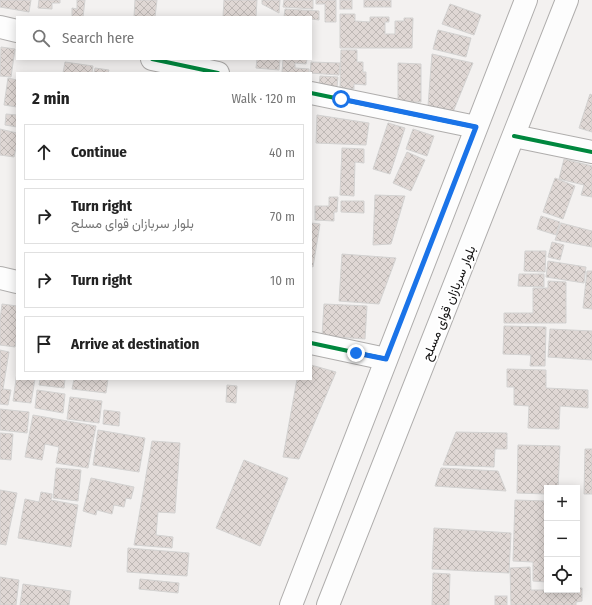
<!DOCTYPE html>
<meta charset="utf-8">
<style>
:root{--surface:#fff;--page:#f2f2f2;--text:#222;--muted:#767676;--line:#e0e0e0}
body{margin:0;font-family:"Fira Sans Condensed",Vazirmatn,sans-serif;background:var(--page);color:var(--text)}
.controls{position:absolute;right:12px;bottom:12px;display:grid;overflow:hidden;border-radius:0px;box-shadow:0 2px 10px #0003}
.controls button{width:36px;height:36px;display:grid;place-items:center;padding:0;border:0;border-bottom:1px solid var(--line);background:var(--surface);color:var(--text);font:20px sans-serif}
.stop{position:absolute;width:12px;height:12px;margin:-9px;border:3px solid #1a73e8;border-radius:50%;background:#fff}
.stop.end{background:#1a73e8;border-color:#fff;box-shadow:0 1px 4px #0008}
.list{margin:0;padding:0;list-style:none}
h2{display:flex;justify-content:space-between;align-items:center;height:52px;margin:0;padding:0 16px;font-size:17px}
h2 small{font-size:13px;font-weight:400;color:var(--muted)}
.list li{display:grid;grid-template-columns:26px 1fr auto;gap:12px;align-items:center;box-sizing:border-box;height:56px;margin:0 8px 8px;padding:0 8px;border:1px solid var(--line);border-radius:0px}
.list b{display:block;font-size:15px;white-space:nowrap}
.list p{margin:0;font-size:13px;white-space:nowrap;color:var(--muted)}
.list em{font-size:13px;font-style:normal;color:var(--muted)}
.icon{flex:none;width:22px;height:22px;fill:none;stroke:currentColor;stroke-width:2;stroke-linecap:round;stroke-linejoin:round}
.map{position:relative;flex:none;width:592px;height:605px;overflow:hidden}
.search{position:absolute;background:var(--surface);box-shadow:0 2px 10px #0003;left:16px;top:16px;width:296px;height:44px;display:flex;align-items:center;gap:10px;box-sizing:border-box;padding:0 14px;border-radius:0px;color:var(--muted);font-size:15px}
.panel{position:absolute;background:var(--surface);box-shadow:0 2px 10px #0003;left:16px;top:72px;width:296px;height:308px;border-radius:0px}
.map>svg:first-child{display:block}
</style>
<div class="map">
<svg width="592" height="605" viewBox="0 0 592 605">
<defs>
<pattern id="building-cross-hatch" width="8" height="8" patternUnits="userSpaceOnUse"><rect width="8" height="8" fill="#dfd7d4"/><path d="M0 0l8 8M0 8l8-8" fill="none" stroke="#beb8b5"/></pattern>
</defs>
<rect width="100%" height="100%" fill="#f3f1f0"/>
<g fill="url(#building-cross-hatch)" stroke="#d3d2d1">
<path d="M0,0H31L29,12L0,7Z"/>
<path d="M39,0H60V3H52V9L38,8Z"/>
<path d="M77,0H85L83,17H72V8L77,9Z"/>
<path d="M135,0H157L155,17H134Z"/>
<path d="M224,0H257L256,17H223Z"/>
<path d="M262,0H280L279,13L262,4Z"/>
<path d="M284,0H313V9L283,7Z"/>
<path d="M316,0H336V22H325V4H316Z"/>
<rect x="340" y="0" width="12" height="9"/>
<rect x="364" y="0" width="27" height="7"/>
<path d="M450,4L481,15L474,35L442,24Z"/>
<path d="M285,9L319,11V20L311,19V17H284Z"/>
<path d="M340,14H355V21L370,22V17H389V22H385V34H395V21H404V18H413L412,48H340Z"/>
<path d="M438,30L471,38L466,57L433,49Z"/>
<path d="M1,47L15,49L11,77L0,76Z"/>
<path d="M341,50H357V62H363V72H366V85L354,84V89L340,88Z"/>
<path d="M432,54L473,63L453,112L428,106Z"/>
<path d="M257,59H280L279,70L256,68Z"/>
<path d="M283,59H307L306,64L295,63V68L309,69V73L282,72Z"/>
<path d="M65,62L93,66L92,73H63Z"/>
<path d="M311,62L340,63L339,75L310,73Z"/>
<path d="M398,63L421,64V102H398Z"/>
<path d="M95,68L109,70L108,73H94Z"/>
<path d="M320,76L338,77L337,87L319,86Z"/>
<path d="M8,78L17,80V107L4,105Z"/>
<path d="M590,94L592,95V132L579,128Z"/>
<path d="M6,114L17,115V127L5,125Z"/>
<path d="M317,115L369,123L366,145L316,143Z"/>
<path d="M388,123L405,128L390,174L373,169Z"/>
<path d="M0,129L17,133V143L14,157L0,155Z"/>
<path d="M413,129L434,136L427,156L406,149Z"/>
<path d="M342,148L364,149V163L355,162L354,196L340,195Z"/>
<path d="M407,152L425,160L411,191L393,183Z"/>
<path d="M564,159L592,166V197L581,195L584,185L559,179Z"/>
<path d="M555,178L575,186L563,219L543,212Z"/>
<path d="M375,195L405,196L391,244L373,245Z"/>
<path d="M329,197H338L337,212H334V221L315,220V206H329Z"/>
<path d="M341,201H364V213L341,212Z"/>
<path d="M541,216L560,222L556,235L537,229Z"/>
<path d="M311,223L320,224L313,267L311,266Z"/>
<path d="M561,223L592,231V247L555,240Z"/>
<path d="M552,242L564,245L560,260L548,257Z"/>
<path d="M525,251H546L545,272L524,271Z"/>
<path d="M342,254L396,258L379,304L339,301Z"/>
<path d="M548,261L586,267L584,283L546,277Z"/>
<path d="M587,271H592V309L583,308Z"/>
<path d="M519,274H544V287L518,286Z"/>
<path d="M548,281L566,282V323H504V313H533V288H548Z"/>
<path d="M2,304L17,306V335L15,347L0,345V320Z"/>
<path d="M324,304L367,306L365,339L322,336Z"/>
<path d="M504,326L546,327L545,366H530L531,355L503,354Z"/>
<path d="M550,329L592,331V360L548,357Z"/>
<path d="M0,350L9,352L3,389L11,390L8,405L0,404Z"/>
<path d="M311,365L336,372L299,459L283,457L297,379H311Z"/>
<path d="M507,369L546,370V388L588,390V408L560,406L559,429L528,428L529,406L514,405V387H507Z"/>
<path d="M17,372V379H35L31,403L13,401Z"/>
<path d="M40,379H65L64,388L39,385Z"/>
<path d="M74,379H108L106,393L72,389Z"/>
<path d="M227,385L237,386L236,403L226,402Z"/>
<path d="M37,390L65,394L63,413L35,408Z"/>
<path d="M70,397L102,401L99,423L67,419Z"/>
<path d="M0,409L29,412L27,433L0,430Z"/>
<path d="M104,410L120,412L119,426L103,424Z"/>
<path d="M33,415L96,426L88,468L56,463L59,447L45,444L42,460L25,457Z"/>
<path d="M98,430L145,438L139,472L93,465Z"/>
<path d="M456,432L507,433V449H495L494,467L443,465Z"/>
<path d="M0,433L13,434L11,460L0,459Z"/>
<path d="M152,441L180,443L175,513L158,512L156,535L173,537L172,548L134,545Z"/>
<path d="M518,445L560,446L558,488H547V494L517,493Z"/>
<path d="M585,449H592V494H584Z"/>
<path d="M244,460L288,478L260,546L216,528Z"/>
<path d="M56,468L81,470L78,501L53,498Z"/>
<path d="M441,468L498,471L506,491L435,486Z"/>
<path d="M91,478L134,487L131,499L126,498L124,507L114,505L112,514L97,510L96,515L83,511Z"/>
<path d="M0,490L17,493L6,545L0,544Z"/>
<path d="M41,492L52,494L51,500L78,505L71,547L18,538L25,499L39,502Z"/>
<path d="M515,500L547,501V582L533,581V562L513,561Z"/>
<path d="M434,528L511,533L509,573L432,569Z"/>
<path d="M128,548L189,553L187,576L127,572Z"/>
<path d="M530,567L531,590H577V588H582V601L576,602V605H511L510,568Z"/>
<path d="M433,573L450,574L449,605H432Z"/>
<path d="M0,577L19,580L16,605H0Z"/>
<path d="M140,579L179,583L178,593L139,589Z"/>
<path d="M23,584L71,591L69,605H20Z"/>
<rect x="495" y="596" width="12" height="9"/>
</g>
<g fill="none" stroke-linecap="round" stroke-linejoin="round">
<g stroke="#afadac" stroke-width="24">
<g id="minor">
<path d="M0,27L17,31"/>
<path d="M152,59L218,73"/>
<path d="M311,93L476,127"/>
<path d="M514,136L592,152"/>
<path d="M0,278L17,282"/>
<path d="M311,343L386,359"/>
</g>
</g>
<g stroke="#afadac" stroke-width="24">
<g id="secondary">
<path d="M291,605L526,0"/>
<path d="M328,605L567,0"/>
</g>
</g>
<use href="#minor" stroke="#fdfdfd" stroke-width="22"/>
<use href="#secondary" stroke="#fdfdfd" stroke-width="22"/>
<g stroke="#fff" stroke-width="6">
<g id="cycleway">
<path d="M152,59L218,73"/>
<path d="M311,93L476,127"/>
<path d="M514,136L592,152"/>
<path d="M311,343L386,359"/>
</g>
</g>
<use href="#cycleway" stroke="#00873e" stroke-width="4"/>
</g>
<g fill="none" stroke-linecap="round" stroke-linejoin="round">
<path stroke="#1a73e8" stroke-width="5" d="M341,99L476,127L386,359L356,353"/>
</g>
<g text-anchor="middle" stroke-width="4" stroke-linejoin="round" paint-order="stroke">
<g font-size="13" fill="#121111" stroke="#fff">
<text transform="translate(448 303) rotate(-68)" y="5">بلوار سربازان قوای مسلح</text>
</g>
</g>
</svg>
<div class="controls">
<button>+</button>
<button>−</button>
<button><svg class="icon" aria-label="locate" viewBox="0 0 24 24"><circle cx="12" cy="12" r="6"/><path d="M12 2v4M12 18v4M2 12h4M18 12h4"/></svg></button>
</div>
<div class="stop" style="left:341px;top:99px"></div>
<div class="stop end" style="left:356px;top:353px"></div>
<div class="search"><svg class="icon" aria-label="search" viewBox="0 0 24 24"><circle cx="10" cy="10" r="6"/><path d="M15 15l6 6"/></svg>Search here</div>
<section class="panel">
<h2>2 min<small>Walk · 120 m</small></h2>
<ul class="list">
<li><svg class="icon" aria-label="ahead" viewBox="0 0 24 24"><path d="M12 20V5M6 11l6-6 6 6"/></svg><div><b>Continue</b></div><em>40 m</em></li>
<li><svg class="icon" aria-label="right" viewBox="0 0 24 24"><path d="M7 20v-9h11M14 6l5 5-5 5"/></svg><div><b>Turn right</b><p>بلوار سربازان قوای مسلح</p></div><em>70 m</em></li>
<li><svg class="icon" aria-label="right" viewBox="0 0 24 24"><path d="M7 20v-9h11M14 6l5 5-5 5"/></svg><div><b>Turn right</b></div><em>10 m</em></li>
<li><svg class="icon" aria-label="arrive" viewBox="0 0 24 24"><path d="M6 21V4h12l-3 4 3 4H6"/></svg><div><b>Arrive at destination</b></div></li>
</ul>
</section>
</div>
